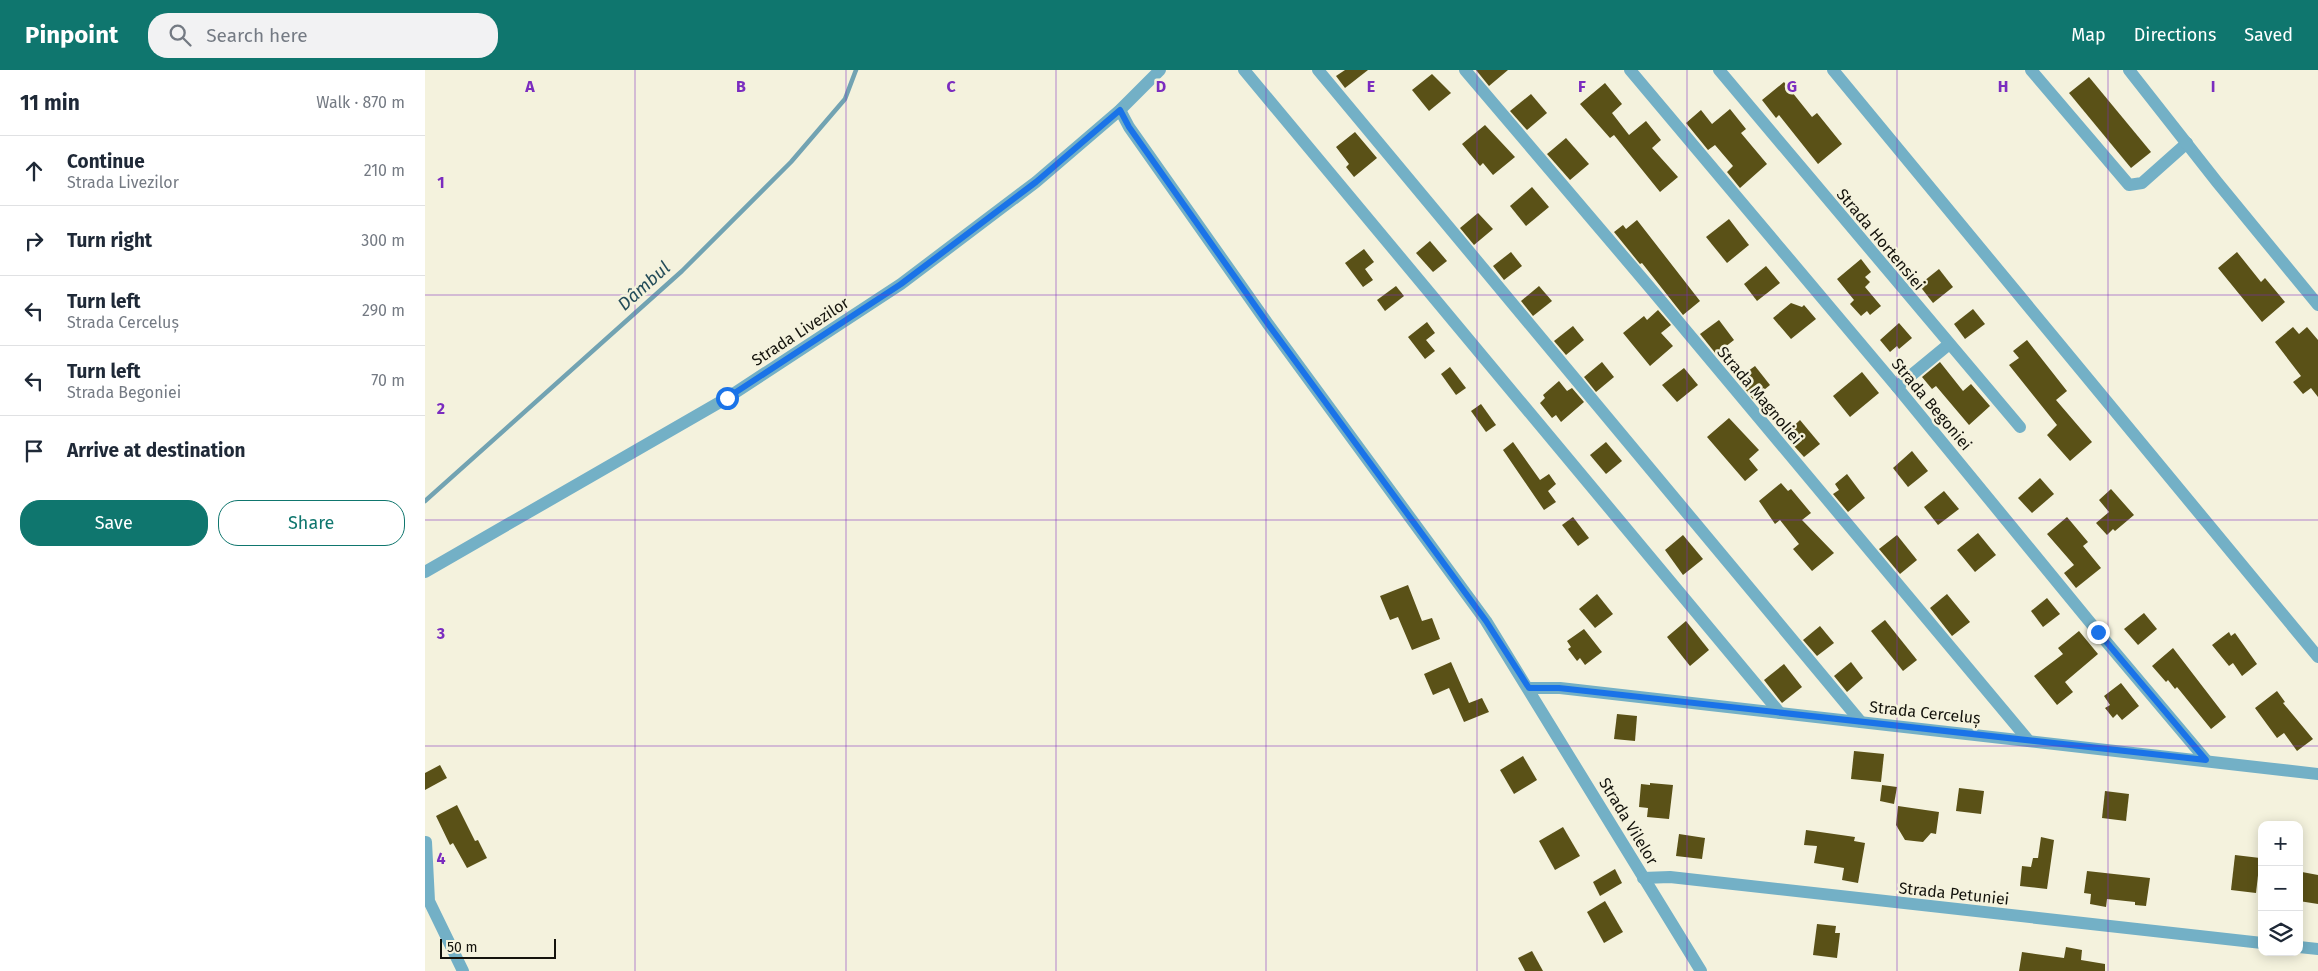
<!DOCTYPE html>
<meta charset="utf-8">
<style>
:root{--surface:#fff;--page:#f2f2f3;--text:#1f2937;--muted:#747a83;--line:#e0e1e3;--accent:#0f766e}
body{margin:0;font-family:"Fira Sans",sans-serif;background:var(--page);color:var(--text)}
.controls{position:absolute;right:15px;bottom:15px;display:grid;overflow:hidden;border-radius:10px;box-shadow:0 2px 12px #0003}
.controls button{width:45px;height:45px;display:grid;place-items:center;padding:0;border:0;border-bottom:1px solid var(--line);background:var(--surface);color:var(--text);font:25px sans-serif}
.scale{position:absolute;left:15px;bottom:12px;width:116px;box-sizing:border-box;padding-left:5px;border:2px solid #14130c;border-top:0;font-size:14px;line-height:18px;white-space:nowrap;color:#14130c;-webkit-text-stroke:4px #f4f2dd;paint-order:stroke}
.stop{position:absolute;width:15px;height:15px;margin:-11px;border:4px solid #1a73e8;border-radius:50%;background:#fff}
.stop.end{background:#1a73e8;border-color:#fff;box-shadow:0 1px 5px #0008}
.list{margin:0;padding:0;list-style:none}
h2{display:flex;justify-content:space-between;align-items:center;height:65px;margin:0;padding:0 20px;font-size:21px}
h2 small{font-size:16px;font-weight:400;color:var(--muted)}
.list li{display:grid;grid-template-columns:32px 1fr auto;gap:15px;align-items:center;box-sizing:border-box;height:70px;padding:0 20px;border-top:1px solid var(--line)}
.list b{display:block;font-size:19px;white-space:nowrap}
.list p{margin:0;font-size:16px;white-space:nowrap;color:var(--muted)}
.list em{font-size:16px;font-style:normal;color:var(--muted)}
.actions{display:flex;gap:10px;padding:15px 20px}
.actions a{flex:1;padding:11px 0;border:1px solid var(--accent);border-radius:20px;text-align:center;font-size:18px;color:var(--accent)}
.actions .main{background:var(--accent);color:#fff}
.icon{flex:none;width:28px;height:28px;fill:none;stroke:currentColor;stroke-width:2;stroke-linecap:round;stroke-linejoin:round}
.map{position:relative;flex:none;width:1893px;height:901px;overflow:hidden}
header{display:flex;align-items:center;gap:30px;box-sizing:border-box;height:70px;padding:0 25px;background:var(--accent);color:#fff}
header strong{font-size:24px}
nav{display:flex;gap:28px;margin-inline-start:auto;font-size:18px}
.search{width:350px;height:45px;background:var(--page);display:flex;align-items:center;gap:12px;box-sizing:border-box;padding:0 18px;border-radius:20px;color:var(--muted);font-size:19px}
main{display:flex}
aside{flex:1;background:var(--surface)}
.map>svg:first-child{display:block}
</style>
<header>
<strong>Pinpoint</strong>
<div class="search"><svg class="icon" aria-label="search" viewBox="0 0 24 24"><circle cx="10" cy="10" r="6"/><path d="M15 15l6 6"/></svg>Search here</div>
<nav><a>Map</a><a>Directions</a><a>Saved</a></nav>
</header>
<main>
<aside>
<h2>11 min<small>Walk · 870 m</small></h2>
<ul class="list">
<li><svg class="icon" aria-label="ahead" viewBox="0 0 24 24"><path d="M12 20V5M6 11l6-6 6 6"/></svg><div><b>Continue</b><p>Strada Livezilor</p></div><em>210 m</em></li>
<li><svg class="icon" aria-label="right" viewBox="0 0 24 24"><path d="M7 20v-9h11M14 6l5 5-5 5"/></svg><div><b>Turn right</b></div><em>300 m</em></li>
<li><svg class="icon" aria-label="left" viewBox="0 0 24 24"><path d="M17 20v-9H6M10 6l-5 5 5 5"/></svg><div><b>Turn left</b><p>Strada Cerceluș</p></div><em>290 m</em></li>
<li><svg class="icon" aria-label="left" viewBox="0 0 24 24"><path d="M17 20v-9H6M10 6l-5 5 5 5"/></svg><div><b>Turn left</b><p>Strada Begoniei</p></div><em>70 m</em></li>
<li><svg class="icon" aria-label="arrive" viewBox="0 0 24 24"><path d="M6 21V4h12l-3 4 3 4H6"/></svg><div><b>Arrive at destination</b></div></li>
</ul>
<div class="actions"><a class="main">Save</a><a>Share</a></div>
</aside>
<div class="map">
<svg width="1893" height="901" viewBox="0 0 1893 901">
<rect width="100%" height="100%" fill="#f4f2dd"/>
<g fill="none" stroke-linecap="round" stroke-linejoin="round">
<path stroke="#72a3b2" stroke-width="4.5" d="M0,431L257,201L366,92L420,29L431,0"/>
</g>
<g fill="#5a5117">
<path d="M920,0H943L920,18L911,6Z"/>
<path d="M1051,0H1083L1064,16Z"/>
<path d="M1007,4L1026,23L1004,41L987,20Z"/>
<path d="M1664,7L1726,82L1706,98L1644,23Z"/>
<path d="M1359,12L1387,47L1392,43L1417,74L1393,94L1354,45L1351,48L1337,30Z"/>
<path d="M1180,13L1197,34L1187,43L1204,65L1221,51L1236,70L1227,78L1253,107L1235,122L1189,65L1185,68L1155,34Z"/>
<path d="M1106,24L1122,43L1102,60L1085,41Z"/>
<path d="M1305,39L1321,59L1316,63L1342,94L1315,118L1302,102L1308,96L1290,75L1283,80L1261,53L1276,40L1287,54Z"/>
<path d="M1060,55L1090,87L1068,105L1058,93L1055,96L1037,74Z"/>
<path d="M930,62L952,88L929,107L921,97L924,94L911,77Z"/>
<path d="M1141,68L1164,94L1145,110L1122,84Z"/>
<path d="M1107,117L1124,137L1101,156L1085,136Z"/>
<path d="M1053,143L1068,159L1049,175L1035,158Z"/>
<path d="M1304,149L1324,175L1302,193L1281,167Z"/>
<path d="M1212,150L1275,231L1258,245L1217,193L1215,194L1189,162L1198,155L1201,159Z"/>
<path d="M1005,171L1022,191L1008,202L991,183Z"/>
<path d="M939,179L949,192L940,199L948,210L938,217L920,193Z"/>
<path d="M1086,182L1097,196L1079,210L1068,196Z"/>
<path d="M1812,182L1836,212L1840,208L1860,232L1837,252L1793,198Z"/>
<path d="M1436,189L1446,202L1440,207L1445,212L1440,217L1456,236L1445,245L1442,241L1436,246L1425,234L1429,230L1412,209Z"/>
<path d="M1341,196L1355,213L1332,231L1319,214Z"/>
<path d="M1514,199L1528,217L1508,233L1494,215Z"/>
<path d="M971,216L979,226L960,241L952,230Z"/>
<path d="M1114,216L1127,231L1108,246L1096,231Z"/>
<path d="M1366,233L1377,237L1379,235L1391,249L1366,269L1348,248Z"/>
<path d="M1548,239L1560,254L1540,269L1529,254Z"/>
<path d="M1233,240L1246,255L1236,263L1248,276L1225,296L1198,263L1219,246L1222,250Z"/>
<path d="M1294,250L1309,270L1291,284L1275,264Z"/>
<path d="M1002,252L1010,263L1001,270L1010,281L1000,289L983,267Z"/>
<path d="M1474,253L1487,268L1474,279L1472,276L1465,282L1455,270Z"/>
<path d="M1148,256L1159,270L1141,285L1129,271Z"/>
<path d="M1868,257L1874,264L1882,257L1893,270V327L1886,318L1878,324L1868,312L1876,306L1850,272Z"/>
<path d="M1602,270L1642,321L1631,330L1667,372L1645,391L1622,365L1632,355L1584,295L1594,288L1588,281Z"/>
<path d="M1177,292L1189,307L1171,322L1159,307Z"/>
<path d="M1515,292L1538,321L1546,314L1565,336L1544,355L1511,316L1507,319L1497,307Z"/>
<path d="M1330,296L1345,315L1328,329L1312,309Z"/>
<path d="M1025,297L1041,318L1031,325L1016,304Z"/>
<path d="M1259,298L1273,315L1252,332L1237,315Z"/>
<path d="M1437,302L1454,323L1425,347L1408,326Z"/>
<path d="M1134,311L1142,321L1147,318L1159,332L1136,352L1131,345L1127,348L1115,333L1120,328L1118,325Z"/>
<path d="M1056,334L1071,355L1061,362L1046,341Z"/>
<path d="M1304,348L1334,380L1324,389L1333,400L1320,411L1282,367Z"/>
<path d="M1375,350L1395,374L1379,387L1359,365Z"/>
<path d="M1088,372L1115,410L1124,404L1131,414L1123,421L1131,432L1119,440L1078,380Z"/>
<path d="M1181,372L1197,391L1181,404L1165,385Z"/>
<path d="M1487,381L1503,401L1483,417L1468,398Z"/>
<path d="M1422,404L1440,428L1423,442L1408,424L1414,420L1410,414Z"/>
<path d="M1615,408L1629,424L1607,443L1593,428Z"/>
<path d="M1356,413L1363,421L1366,419L1386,443L1377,450L1409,483L1387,501L1368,479L1374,474L1355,450L1350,454L1334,431Z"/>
<path d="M1686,419L1709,445L1690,461L1688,459L1682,465L1671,453L1684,442L1674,430Z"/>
<path d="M1519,421L1534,439L1513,455L1499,437Z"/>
<path d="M1148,447L1164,468L1153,476L1137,455Z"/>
<path d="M1642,447L1663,472L1658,476L1676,498L1651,518L1639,503L1649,495L1622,464Z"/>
<path d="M1553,463L1571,485L1550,502L1532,480Z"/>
<path d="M1258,465L1278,489L1258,505L1240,480Z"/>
<path d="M1472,465L1492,490L1475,504L1454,479Z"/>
<path d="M983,515L997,551L1007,548L1015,569L987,580L973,547L965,550L955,526Z"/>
<path d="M1172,524L1188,544L1170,558L1154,539Z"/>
<path d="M1522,524L1545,552L1527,566L1505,538Z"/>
<path d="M1622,528L1635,544L1618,557L1606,541Z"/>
<path d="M1719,543L1732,559L1713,575L1699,559Z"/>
<path d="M1460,550L1492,590L1478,601L1446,561Z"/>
<path d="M1261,551L1284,580L1265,596L1242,567Z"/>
<path d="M1395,556L1409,573L1392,586L1378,570Z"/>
<path d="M1159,559L1177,582L1160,595L1155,588L1152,591L1143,579L1146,577L1142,571Z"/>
<path d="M1654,561L1673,584L1640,612L1648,622L1632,635L1609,606L1638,584L1633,578Z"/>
<path d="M1804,562L1806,566L1810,563L1832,594L1817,606L1808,593L1804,596L1787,575Z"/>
<path d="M1748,578L1801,647L1786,659L1752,617L1750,619L1743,610L1741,612L1727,596Z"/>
<path d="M1026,592L1044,633L1057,628L1064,642L1039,652L1024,618L1008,625L999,604Z"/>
<path d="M1426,592L1438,608L1422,622L1409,606Z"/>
<path d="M1359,594L1377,617L1357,633L1339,610Z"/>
<path d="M1696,613L1714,636L1697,650L1692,644L1688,648L1680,638L1685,635L1679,626Z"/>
<path d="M1852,621L1860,632L1858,633L1888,669L1872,681L1859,663L1852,668L1830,638Z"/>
<path d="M1192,644L1212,646L1210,671L1189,669Z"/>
<path d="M1429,681L1459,684L1456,712L1426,709Z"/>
<path d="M1098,686L1112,710L1089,724L1075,700Z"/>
<path d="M15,695L22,708L0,720V703Z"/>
<path d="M1225,713L1248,715L1244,749L1222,747L1223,738L1214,737L1216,714L1225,715Z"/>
<path d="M1457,715L1472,717L1469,734L1455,731Z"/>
<path d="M1534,718L1559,721L1556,744L1531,741Z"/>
<path d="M1680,721L1704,724L1701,751L1677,748Z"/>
<path d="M32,735L50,771L53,770L62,788L42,798L28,773L25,775L11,746Z"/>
<path d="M1473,736L1514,742L1511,764L1506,763L1498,772L1480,770L1471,755Z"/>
<path d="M1138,757L1155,786L1130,800L1114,771Z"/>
<path d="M1381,760L1430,767L1429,771L1440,773L1433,813L1417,810L1419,798L1389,793L1392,776L1379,775Z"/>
<path d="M1254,764L1280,768L1277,789L1251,786Z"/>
<path d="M1616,767L1629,770L1622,819L1595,816L1597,796L1606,797L1608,788H1613Z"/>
<path d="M1810,785L1835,788L1831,823L1806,820Z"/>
<path d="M1190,799L1197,813L1175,826L1168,812Z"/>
<path d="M1662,801L1725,808L1721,836L1710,835V832L1682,829L1681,837L1665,834L1666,824L1659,823Z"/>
<path d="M1877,802L1893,805V834L1874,831Z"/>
<path d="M1180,831L1198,862L1179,873L1162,842Z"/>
<path d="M1392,854L1411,856L1410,863H1415L1412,888L1388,885Z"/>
<path d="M1641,877L1657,880L1656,890L1680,894V901H1594L1597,882L1639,888Z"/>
<path d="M1107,881L1118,901H1100L1093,888Z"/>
</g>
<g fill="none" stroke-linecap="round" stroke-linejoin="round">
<g stroke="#73b0c6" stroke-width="12">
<path d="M819,0L1355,643"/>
<path d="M893,0L1436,652"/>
<path d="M1040,0L1227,220L1604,671"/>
<path d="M1205,0L1472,317L1673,562L1781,690"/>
<path d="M1294,0L1595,357"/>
<path d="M1408,0L1893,587"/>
<path d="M1606,0L1704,115L1717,113L1762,73"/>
<path d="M1704,0L1792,112L1893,235"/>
<path d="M695,40L704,57L843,254L1061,551L1276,901"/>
<path d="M1472,317L1523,275"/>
<path d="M0,502L302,328L476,214L611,112L695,40L735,0"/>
<path d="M1104,618H1135L1893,704"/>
<path d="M1,772L4,831L38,901"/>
<path d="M1218,808L1245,807L1837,873"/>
<path d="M1874,877L1893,879"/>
</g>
</g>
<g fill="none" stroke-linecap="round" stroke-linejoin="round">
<path stroke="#1a73e8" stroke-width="6" d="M302,328L476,214L611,112L695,40L704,57L843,254L1061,551L1104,618H1134L1781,690L1673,562"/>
</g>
<path fill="none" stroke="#7b2cbf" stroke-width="1" stroke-opacity="0.55" d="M210,0V901M421,0V901M631,0V901M841,0V901M1052,0V901M1262,0V901M1472,0V901M1683,0V901M0,225H1893M0,450H1893M0,676H1893"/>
<g text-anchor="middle" stroke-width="5" stroke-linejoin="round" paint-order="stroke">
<g font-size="16" fill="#14130c" stroke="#f4f2dd">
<text transform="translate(1456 169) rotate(50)" y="6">Strada Hortensiei</text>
<text transform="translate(375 261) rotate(-33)" y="6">Strada Livezilor</text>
<text transform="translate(1335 325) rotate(50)" y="6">Strada Magnoliei</text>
<text transform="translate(1507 334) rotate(50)" y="6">Strada Begoniei</text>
<text transform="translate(1500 642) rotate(6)" y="6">Strada Cerceluș</text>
<text transform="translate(1204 751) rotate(59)" y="6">Strada Vilelor</text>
<text transform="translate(1529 823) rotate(6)" y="6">Strada Petuniei</text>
</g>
<g font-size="18" font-style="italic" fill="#234c59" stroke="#f4f2dd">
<text transform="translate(219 216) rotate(-42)" y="6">Dâmbul</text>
</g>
</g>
<g font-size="16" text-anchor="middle" font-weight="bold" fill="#7b2cbf" stroke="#f4f2dd" stroke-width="5" stroke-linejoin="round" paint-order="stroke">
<text x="105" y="22">A</text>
<text x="316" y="22">B</text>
<text x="526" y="22">C</text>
<text x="736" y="22">D</text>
<text x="946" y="22">E</text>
<text x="1157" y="22">F</text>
<text x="1367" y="22">G</text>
<text x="1578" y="22">H</text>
<text x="1788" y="22">I</text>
<text x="16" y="118">1</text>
<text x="16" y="344">2</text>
<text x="16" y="569">3</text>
<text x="16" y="794">4</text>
</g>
</svg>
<div class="controls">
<button>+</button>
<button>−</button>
<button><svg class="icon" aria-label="layers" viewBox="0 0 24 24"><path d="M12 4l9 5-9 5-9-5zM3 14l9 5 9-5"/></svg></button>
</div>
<div class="scale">50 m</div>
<div class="stop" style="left:302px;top:328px"></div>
<div class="stop end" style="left:1673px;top:562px"></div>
</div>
</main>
